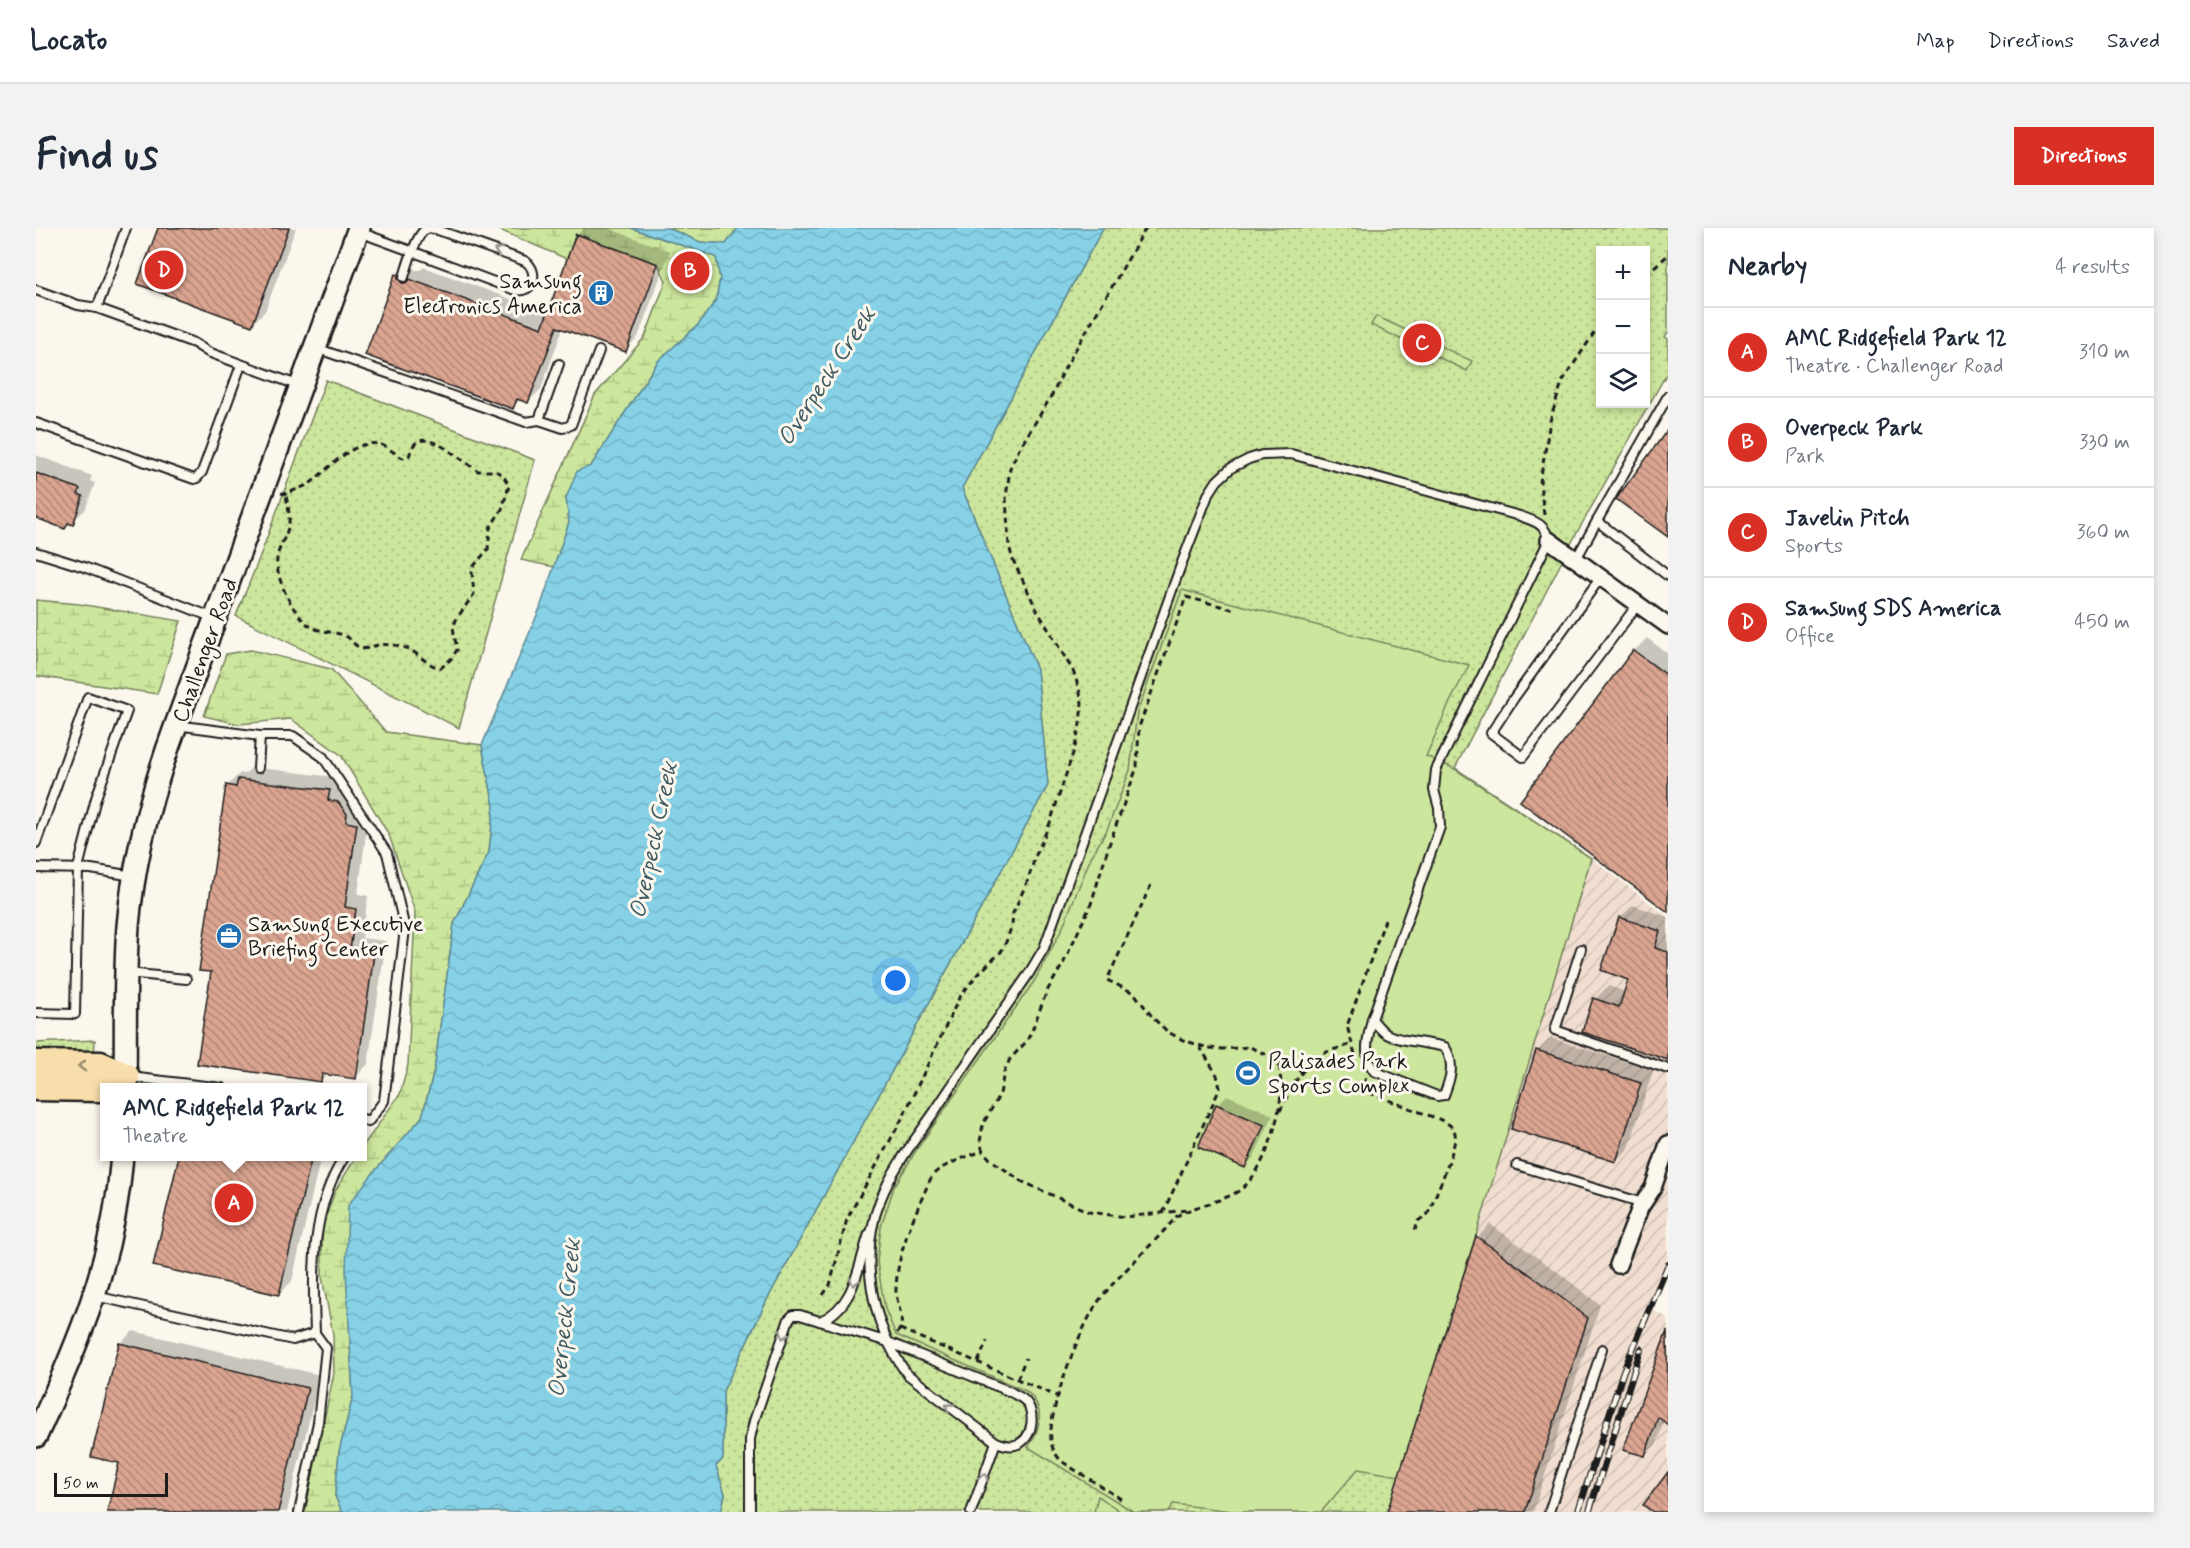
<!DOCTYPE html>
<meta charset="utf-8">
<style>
:root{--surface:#fff;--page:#f2f2f3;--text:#1f2937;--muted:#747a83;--line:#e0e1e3;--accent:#d93025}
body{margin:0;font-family:Mynerve,sans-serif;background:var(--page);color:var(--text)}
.controls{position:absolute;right:18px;top:18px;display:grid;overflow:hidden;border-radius:0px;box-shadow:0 3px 9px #0003}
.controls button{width:54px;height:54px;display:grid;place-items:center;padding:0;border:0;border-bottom:2px solid var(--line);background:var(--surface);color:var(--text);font:30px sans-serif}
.scale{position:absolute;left:18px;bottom:15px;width:114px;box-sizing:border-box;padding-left:6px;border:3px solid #1c1c1c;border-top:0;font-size:16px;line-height:21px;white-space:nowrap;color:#1c1c1c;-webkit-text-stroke:4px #fbf7ec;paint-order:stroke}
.you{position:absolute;left:860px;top:753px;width:21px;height:21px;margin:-15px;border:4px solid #fff;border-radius:50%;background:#1a73e8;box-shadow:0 0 0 9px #1a73e833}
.badge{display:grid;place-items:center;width:39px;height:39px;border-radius:50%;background:var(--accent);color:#fff;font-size:20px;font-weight:700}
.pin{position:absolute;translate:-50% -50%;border:3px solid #fff;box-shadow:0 2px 6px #0006}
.popup{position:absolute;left:64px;top:855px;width:267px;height:78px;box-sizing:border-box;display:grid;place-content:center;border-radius:0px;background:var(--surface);filter:drop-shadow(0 2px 4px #0005);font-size:20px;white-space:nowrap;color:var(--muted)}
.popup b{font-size:22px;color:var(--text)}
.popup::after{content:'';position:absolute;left:50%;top:100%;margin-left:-12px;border:12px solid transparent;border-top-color:var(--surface)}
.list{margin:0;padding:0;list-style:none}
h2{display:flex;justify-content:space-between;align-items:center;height:78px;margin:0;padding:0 24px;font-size:26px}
h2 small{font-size:20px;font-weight:400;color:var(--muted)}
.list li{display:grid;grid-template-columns:39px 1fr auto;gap:18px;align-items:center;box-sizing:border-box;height:90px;padding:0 24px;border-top:2px solid var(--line)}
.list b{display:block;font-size:22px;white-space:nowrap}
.list p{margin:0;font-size:20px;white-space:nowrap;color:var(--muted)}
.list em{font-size:20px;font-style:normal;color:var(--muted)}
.icon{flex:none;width:33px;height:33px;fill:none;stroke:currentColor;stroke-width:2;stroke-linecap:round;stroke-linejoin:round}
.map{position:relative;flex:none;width:1632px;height:1284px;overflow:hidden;border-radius:0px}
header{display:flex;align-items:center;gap:36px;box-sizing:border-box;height:84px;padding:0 30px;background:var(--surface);border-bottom:2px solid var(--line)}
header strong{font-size:28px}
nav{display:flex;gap:33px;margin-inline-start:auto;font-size:21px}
.intro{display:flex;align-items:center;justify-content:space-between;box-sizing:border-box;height:144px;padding:0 36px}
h1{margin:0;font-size:42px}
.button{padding:15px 27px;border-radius:0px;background:var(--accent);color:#fff;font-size:21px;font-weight:700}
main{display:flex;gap:36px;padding:0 36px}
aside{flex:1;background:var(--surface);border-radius:0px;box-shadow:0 3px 9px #0003}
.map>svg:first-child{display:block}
</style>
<header>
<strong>Locato</strong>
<nav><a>Map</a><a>Directions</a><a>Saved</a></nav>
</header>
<div class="intro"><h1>Find us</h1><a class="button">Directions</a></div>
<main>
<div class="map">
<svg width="1632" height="1284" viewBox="0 0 1632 1284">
<defs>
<pattern id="industrial-furrows" width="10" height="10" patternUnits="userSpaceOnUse" patternTransform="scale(1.5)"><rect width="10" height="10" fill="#f1ded0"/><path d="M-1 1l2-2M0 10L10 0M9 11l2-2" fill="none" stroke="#cebeb2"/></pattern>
<pattern id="green-dots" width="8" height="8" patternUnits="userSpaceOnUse" patternTransform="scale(1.5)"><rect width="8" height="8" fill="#cde69d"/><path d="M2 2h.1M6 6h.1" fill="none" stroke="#afc587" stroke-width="1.8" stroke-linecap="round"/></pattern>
<pattern id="wetland-marsh" width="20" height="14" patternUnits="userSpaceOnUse" patternTransform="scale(1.5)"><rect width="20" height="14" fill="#cde69d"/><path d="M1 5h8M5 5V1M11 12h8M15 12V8" fill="none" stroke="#afc587"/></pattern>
<pattern id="water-waves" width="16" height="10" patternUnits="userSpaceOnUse" patternTransform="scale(1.5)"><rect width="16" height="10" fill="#86d1e6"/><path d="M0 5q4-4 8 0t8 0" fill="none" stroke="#73b3c5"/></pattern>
<pattern id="building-back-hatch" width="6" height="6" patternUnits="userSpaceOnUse" patternTransform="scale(1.5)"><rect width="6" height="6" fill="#daa490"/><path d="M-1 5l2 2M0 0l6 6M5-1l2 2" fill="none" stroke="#b08575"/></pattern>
</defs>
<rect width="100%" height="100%" fill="#fbf7ec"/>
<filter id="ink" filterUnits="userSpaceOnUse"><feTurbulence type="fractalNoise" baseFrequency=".0167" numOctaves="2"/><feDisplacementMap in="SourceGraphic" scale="12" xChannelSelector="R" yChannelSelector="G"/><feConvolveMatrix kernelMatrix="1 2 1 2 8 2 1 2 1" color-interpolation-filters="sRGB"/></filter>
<g filter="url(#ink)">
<path fill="url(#industrial-furrows)" d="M1555,630L1632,689V1038L1617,1082L1632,1090V1284H1354Z"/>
<g fill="url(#green-dots)" stroke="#74815c" stroke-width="1.5" fill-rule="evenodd">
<path d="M1067,0H1632V104L1629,109L1632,111V143L1538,310L1419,540L1555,630L1354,1284H685L689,1266L680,1238L687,1231V1163L731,1072L1012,557L1001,442L926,260ZM1564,22H1610V176H1564Z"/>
<path d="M290,152L499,232L423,500L200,388L221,336Z"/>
<path d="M59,812L58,829L0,830V815Z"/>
</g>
<g fill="url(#wetland-marsh)" stroke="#74815c" stroke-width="1.5">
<path d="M459,0H595L680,29L684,51L680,72L663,96L622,133L555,238L530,270L533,294L518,339L485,332L559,167L609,109L630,53L622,36L540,6L531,31Z"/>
<path d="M632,0H702L690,16L664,14Z"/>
<path d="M0,372L43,376L145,393L121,466L0,448Z"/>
<path d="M215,422L295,441L350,504L446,517L458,578L453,624L418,696L398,843L386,889L338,944L314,1115L317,1168L303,1224L299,1268L306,1284H269L298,1145L297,1106L286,1049V1000L299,963L320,929L327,928V918L364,866L372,837L379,684L353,607L305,527L255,491L203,496L168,488L190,426Z"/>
</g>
<g fill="#cde69d" stroke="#74815c" stroke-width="1.5">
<path d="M1340,88L1436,133L1431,143L1335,97Z"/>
<path d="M1146,362L1433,437L1413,476L1390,528L1419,541L1555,630L1440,1008L1363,1248L1322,1241L1285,1284H1205L1137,1276L1133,1284H1098L992,1219C1005,1201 1010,1179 990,1163L860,1107L849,1081L841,1034L845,999L858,959L881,921L999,752L1026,701L1055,629L1071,602L1094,542L1101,485Z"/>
<path d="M1062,1268L1085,1284H1058Z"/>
</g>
<path fill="url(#water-waves)" stroke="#5c8995" stroke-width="1.5" d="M595,0H632L664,14L690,16L702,0H1067L926,260L1001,442L1012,557L731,1072L687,1163V1231L680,1238L689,1266L685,1284H306L299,1268L303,1224L317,1168L310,1043L312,977L338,944L386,889L398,843L418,696L453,624L458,578L446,517L504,380L533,294L530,270L541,243L555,238L622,133L663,96L680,72L684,51L680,29Z"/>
<g fill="#0003">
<path d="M124,0H260L229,83L216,96Z"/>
<path d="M548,0H571L634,23L602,109L589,122L527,100L505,161L492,174L485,171L476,180L331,126L360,46L373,34L379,42H384L388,39L513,85L541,7Z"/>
<path d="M0,227L56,248L54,253L59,255L49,282L29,299L0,288Z"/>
<path d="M1611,410L1632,426V682L1598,423Z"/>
<path d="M216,539L306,550L305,560L315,561L323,572L322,582L333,584L322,666L332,668L326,710L350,713L332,836L320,849L292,846L285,853L176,743L191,558L204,545L209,546Z"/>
<path d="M1597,677L1632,689V828L1559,771L1572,758L1590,764L1594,751L1584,690Z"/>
<path d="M1515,810L1617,842L1593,920L1580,933L1502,823Z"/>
<path d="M1191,867L1237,887L1218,929L1209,938L1182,877Z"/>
<path d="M144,928H285L256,1053L243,1066Z"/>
<path d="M1454,996L1523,1045L1564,1077L1497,1284H1353L1442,1009Z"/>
<path d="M97,1103L284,1147L251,1284H73L85,1234L84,1116Z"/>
<path d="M1632,1115V1195L1628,1192L1621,1215L1609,1227L1626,1121Z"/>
</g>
<g fill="url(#building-back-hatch)" stroke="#1c1c1c" stroke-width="1.5">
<path d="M122,0H253L216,98L101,56Z"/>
<path d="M540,6L622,36L590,124L521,99L492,175L481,171L477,181L329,127L359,46L362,47V51L366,55H370L373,51L506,100Z"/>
<path d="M1632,201V309L1580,271Z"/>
<path d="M0,245L44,261L42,266L47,268L37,297L32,295L29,301L0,290Z"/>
<path d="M1597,422L1632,448V684L1484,573Z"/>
<path d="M202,551L294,562L292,572L302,574L311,586L310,594L321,596L309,679L320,681L314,722L338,726L320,851L286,846L285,854L161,836L175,744L163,743L190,557L200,559Z"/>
<path d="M1583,689L1624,703L1619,720L1632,724V832L1546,804L1557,770L1583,779L1592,752L1565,742Z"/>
<path d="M1500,822L1605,855L1580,934L1475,901Z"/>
<path d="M1180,876L1228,897L1209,940L1162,919Z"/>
<path d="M143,928H276L243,1067L117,1038Z"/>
<path d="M1440,1008L1510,1058L1552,1090L1489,1284H1351Z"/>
<path d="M1631,1103L1632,1197L1622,1189L1609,1228L1587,1222Z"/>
<path d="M83,1115L272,1160L242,1284H71L83,1235L55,1229Z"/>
<path d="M1632,1244V1284H1617L1607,1277Z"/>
</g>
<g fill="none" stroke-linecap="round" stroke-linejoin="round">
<g stroke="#1c1c1c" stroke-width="12">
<g id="lane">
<path d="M323,4C375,23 427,42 479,62C499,66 503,42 489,33L399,1C395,1 391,0 389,2C380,7 371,39 368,49"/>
<path d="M0,62L42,77L61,80L158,115L172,124L264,158"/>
<path d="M61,80L90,0"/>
<path d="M280,120L490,194L503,192L523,136"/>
<path d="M1632,168L1561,293L1632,348"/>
<path d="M503,192L527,200L535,197L563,123"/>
<path d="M0,195L158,251L161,250L166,244L205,137"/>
<path d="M0,324L48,339L178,390"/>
<path d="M1540,331L1561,293"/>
<path d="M1565,349L1478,470L1455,505L1487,529L1602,376"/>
<path d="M140,497L224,508H257L287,529L351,625L369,701L348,873L332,894L327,891"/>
<path d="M222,540L224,508"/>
<path d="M0,615L52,469L91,483L60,570L42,640L39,786L0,785"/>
<path d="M0,640L55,641L97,648"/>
<path d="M1545,721L1519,802L1632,841"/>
<path d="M92,745L150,751"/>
<path d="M1336,791C1340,796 1344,801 1349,805C1363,814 1392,814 1409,819C1419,836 1415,849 1408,867L1401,868L1338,843C1326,827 1332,810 1336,791Z"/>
<path d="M94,849L186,860"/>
<path d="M1481,937L1607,975"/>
<path d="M59,1068L257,1112L279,1105C277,1044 274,981 309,928"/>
<path d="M784,1093C819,1079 822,1038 833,1006"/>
<path d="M263,1284L282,1194L290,1120L279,1105"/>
<path d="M714,1284V1211L718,1193L753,1091L757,1087H764L852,1114L975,1164C979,1167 985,1169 988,1172C1001,1183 997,1213 979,1217C972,1219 967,1216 960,1214L871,1146C836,1098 822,1029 844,973C857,939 879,912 899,883C929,837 961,792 992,747L1008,720L1145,337L1172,267L1181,253L1195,240L1213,231L1226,227L1255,226L1484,288C1500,294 1508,295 1513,312L1400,542L1398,562L1403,580L1404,599L1336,791"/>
<path d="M935,1284L960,1214"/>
<path d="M1513,1284L1566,1121"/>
</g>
</g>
<g stroke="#1c1c1c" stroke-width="20">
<g id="street">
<path d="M1513,312L1632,398"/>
<path d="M1582,1037L1604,980L1617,960L1632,916"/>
</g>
</g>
<g stroke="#1c1c1c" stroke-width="26">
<g id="secondary">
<path d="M89,860C90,806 88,752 92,698C98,629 116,562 140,497L323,0"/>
<path d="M0,1208C43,1114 78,1033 86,928"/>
</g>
</g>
<g stroke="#1c1c1c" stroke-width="33">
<g id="highway">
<path d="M0,837L64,838L89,849"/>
<path d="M0,858L64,859L89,849"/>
</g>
</g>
<g stroke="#1c1c1c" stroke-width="3" stroke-dasharray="6 4.5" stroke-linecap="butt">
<path d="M1610,46L1632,27"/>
<path d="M245,265L250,266C258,262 269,259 276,254C293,240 318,211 343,216C351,218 359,226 367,230L373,228C375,223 377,215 383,213C399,207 429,235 442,243C459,244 464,239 473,258L466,281L454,300L452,321L438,338L436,345L438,366L421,390L417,399L421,422L415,431L405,440C391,438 383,425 370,420C364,417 349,416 342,417C336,418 331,422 325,420C317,418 315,409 307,407C299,404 289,404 280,401C261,395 243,357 241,338C239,321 252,309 253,294C254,285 251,275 250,266"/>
<path d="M1508,287L1504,254L1514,193L1526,154L1564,96"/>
<path d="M1115,657L1071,752L1098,765L1118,791L1132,804L1147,812L1172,820L1187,821L1214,819L1267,844"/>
<path d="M1319,826L1311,798L1349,692"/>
<path d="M1330,849L1326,862L1405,892C1411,895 1417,898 1419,905C1422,917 1398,971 1392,986L1382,993L1379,1002"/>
<path d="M1244,883C1253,865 1264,841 1281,829C1291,822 1305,820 1317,816"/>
<path d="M1150,982L1090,989L1053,984L985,953L954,931L947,923L944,914L947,896L964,866L968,844L974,831L990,814L995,805L1011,763L1027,736L1055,676L1073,617L1101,539L1103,499L1150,369L1200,382"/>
<path d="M1127,985L1184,860L1181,847L1164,819"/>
<path d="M787,1067L794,1057L811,991L868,887L923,770L941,747L965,724L970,714L976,697L977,685L992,652L999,629L1014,595L1039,519L1044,496L1046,475L1043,460L1037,443L1001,382L977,332L973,318L970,270L974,240L983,221L1016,167L1030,138L1110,0"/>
<path d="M864,1101L1023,1169"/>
<path d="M861,1105C872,1093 859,1075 860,1061C861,1029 874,997 887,968C890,961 893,953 897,947C905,937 935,927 947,923"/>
<path d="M942,1134L951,1113"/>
<path d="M981,1151L990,1130"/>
<path d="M1085,1271L1025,1233C1020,1227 1016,1221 1015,1213C1011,1182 1046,1094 1065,1070C1088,1041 1117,1017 1141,988C1159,977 1182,975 1201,964C1227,949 1243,894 1245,865C1246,855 1243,843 1243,833"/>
</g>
<use href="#lane" stroke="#fbf7ec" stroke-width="8"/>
<use href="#street" stroke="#fbf7ec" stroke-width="15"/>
<use href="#secondary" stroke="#fbf7ec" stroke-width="21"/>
<use href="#highway" stroke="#f8deab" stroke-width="28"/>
<g stroke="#1c1c1c" stroke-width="7">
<g id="rail">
<path d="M1542,1284L1587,1144L1632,1037"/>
<path d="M1553,1284L1605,1121"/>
</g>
</g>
<use href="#rail" stroke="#fbf7ec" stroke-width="4.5" stroke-dasharray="14" stroke-linecap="butt"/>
</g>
<defs><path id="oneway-chevron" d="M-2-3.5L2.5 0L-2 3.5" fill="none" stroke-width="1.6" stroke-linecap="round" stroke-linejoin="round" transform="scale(1.5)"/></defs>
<g stroke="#97948e">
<use href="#oneway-chevron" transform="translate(462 23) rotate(-160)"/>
<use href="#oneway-chevron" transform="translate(818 1054) rotate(106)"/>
<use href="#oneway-chevron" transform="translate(748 1107) rotate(110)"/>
<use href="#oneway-chevron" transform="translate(913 1179) rotate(-144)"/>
<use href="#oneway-chevron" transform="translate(948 1249) rotate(-70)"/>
</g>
<use stroke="#95876b" href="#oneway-chevron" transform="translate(46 838) rotate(-180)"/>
</g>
<defs>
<g id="building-disc" transform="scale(1.35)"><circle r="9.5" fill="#1f6fb2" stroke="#fbf7ec"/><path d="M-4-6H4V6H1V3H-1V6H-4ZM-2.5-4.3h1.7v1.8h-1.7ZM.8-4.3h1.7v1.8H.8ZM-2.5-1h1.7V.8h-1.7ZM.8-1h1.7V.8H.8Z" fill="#fff"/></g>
<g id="office-disc" transform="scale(1.35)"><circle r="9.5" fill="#1f6fb2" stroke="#fbf7ec"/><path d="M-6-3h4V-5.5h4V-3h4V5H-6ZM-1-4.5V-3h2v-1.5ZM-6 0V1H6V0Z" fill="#fff"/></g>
<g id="stadium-disc" transform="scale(1.35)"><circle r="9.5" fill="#1f6fb2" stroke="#fbf7ec"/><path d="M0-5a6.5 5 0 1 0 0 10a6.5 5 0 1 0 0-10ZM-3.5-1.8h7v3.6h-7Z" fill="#fff"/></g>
</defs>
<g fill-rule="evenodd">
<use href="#building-disc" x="565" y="65"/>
<use href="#office-disc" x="193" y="708"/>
<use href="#stadium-disc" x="1212" y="845"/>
</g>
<g text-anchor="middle" stroke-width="6" stroke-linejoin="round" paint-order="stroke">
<g font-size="22" fill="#1c1c1c" stroke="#fbf7ec" text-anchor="start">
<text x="546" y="60" text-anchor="end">Samsung<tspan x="546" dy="25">Electronics America</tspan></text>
<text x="212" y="703">Samsung Executive<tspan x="212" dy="25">Briefing Center</tspan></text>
<text x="1232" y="840">Palisades Park<tspan x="1232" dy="25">Sports Complex</tspan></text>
</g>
<g font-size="22" fill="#1c1c1c" stroke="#fbf7ec">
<text transform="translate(168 422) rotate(-70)" y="8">Challenger Road</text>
</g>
<g font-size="24" font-style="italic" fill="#415b63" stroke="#fbf7ec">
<text transform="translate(790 148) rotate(-57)" y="8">Overpeck Creek</text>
<text transform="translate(617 612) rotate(-78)" y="8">Overpeck Creek</text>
<text transform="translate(528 1090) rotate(-84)" y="8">Overpeck Creek</text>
</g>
</g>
</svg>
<div class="controls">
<button>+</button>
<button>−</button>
<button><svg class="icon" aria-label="layers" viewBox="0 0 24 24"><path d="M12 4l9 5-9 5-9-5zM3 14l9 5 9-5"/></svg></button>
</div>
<div class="scale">50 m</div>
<div class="you"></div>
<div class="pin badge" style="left:198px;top:975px">A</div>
<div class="popup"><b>AMC Ridgefield Park 12</b>Theatre</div>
<div class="pin badge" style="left:654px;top:43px">B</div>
<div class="pin badge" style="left:1386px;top:115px">C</div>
<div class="pin badge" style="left:128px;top:42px">D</div>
</div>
<aside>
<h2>Nearby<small>4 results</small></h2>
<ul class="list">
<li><span class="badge">A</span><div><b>AMC Ridgefield Park 12</b><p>Theatre · Challenger Road</p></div><em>310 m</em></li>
<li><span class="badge">B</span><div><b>Overpeck Park</b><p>Park</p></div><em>330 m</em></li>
<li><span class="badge">C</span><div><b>Javelin Pitch</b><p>Sports</p></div><em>360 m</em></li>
<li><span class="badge">D</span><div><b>Samsung SDS America</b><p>Office</p></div><em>450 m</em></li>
</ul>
</aside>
</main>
